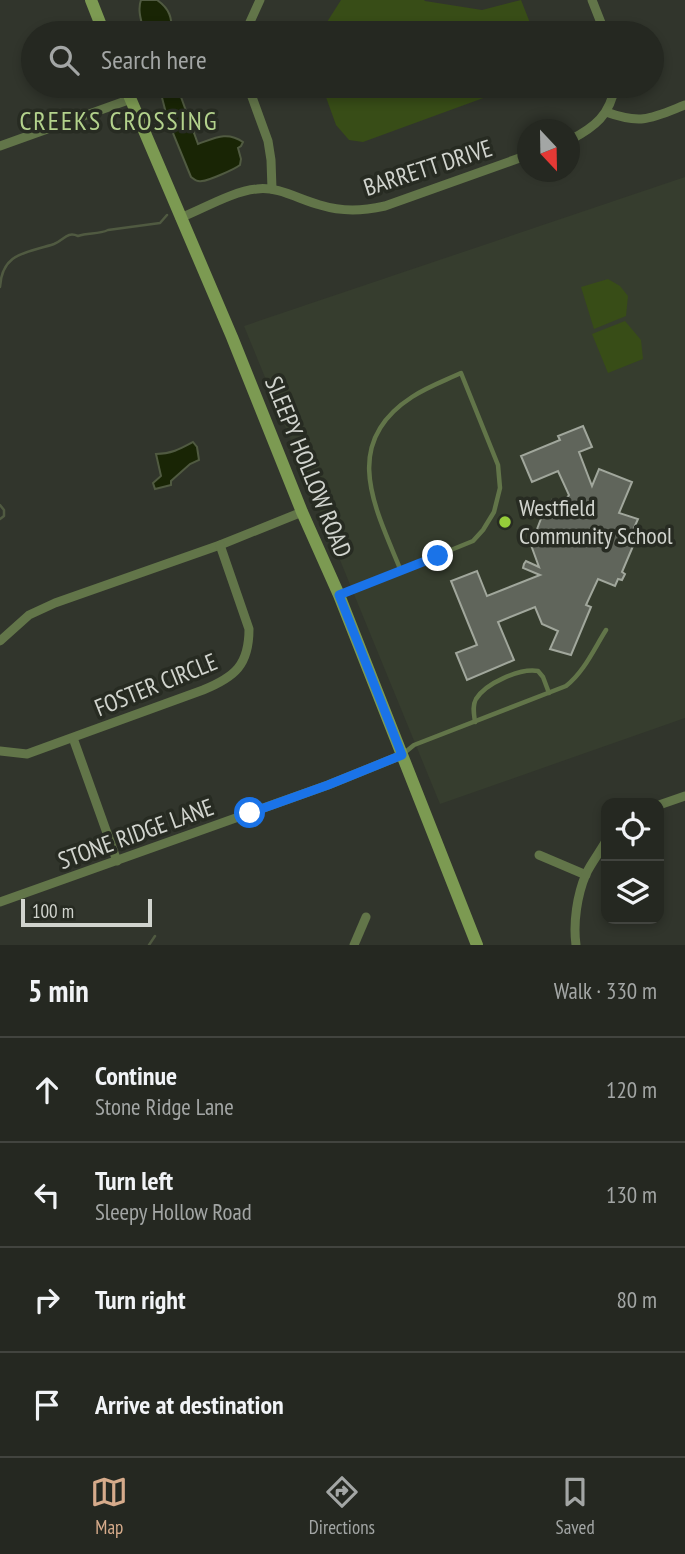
<!DOCTYPE html>
<meta charset="utf-8">
<style>
:root{--surface:#252821;--page:#2d302a;--text:#f1f3f6;--muted:#a3a6a5;--line:#42443f;--accent:#d6ab8b}
body{margin:0;font-family:"PT Sans Narrow",sans-serif;background:var(--page);color:var(--text)}
.controls{position:absolute;right:21px;bottom:21px;display:grid;overflow:hidden;border-radius:14px;box-shadow:0 4px 10px #0003}
.controls button{width:63px;height:63px;display:grid;place-items:center;padding:0;border:0;border-bottom:2px solid var(--line);background:var(--surface);color:var(--text);font:35px sans-serif}
.compass{position:absolute;left:517px;top:119px;width:63px;height:63px;border-radius:50%;background:var(--surface);box-shadow:0 4px 10px #0003;rotate:158deg}
.scale{position:absolute;left:21px;bottom:18px;width:131px;box-sizing:border-box;padding-left:7px;border:4px solid #d1d4ce;border-top:0;font-size:19px;line-height:24px;white-space:nowrap;color:#d1d4ce;-webkit-text-stroke:5px #272b22;paint-order:stroke}
.stop{position:absolute;width:21px;height:21px;margin:-16px;border:5px solid #1a73e8;border-radius:50%;background:#fff}
.stop.end{background:#1a73e8;border-color:#fff;box-shadow:0 2px 7px #0008}
.list{margin:0;padding:0;list-style:none}
h2{display:flex;justify-content:space-between;align-items:center;height:91px;margin:0;padding:0 28px;font-size:30px}
h2 small{font-size:23px;font-weight:400;color:var(--muted)}
.list li{display:grid;grid-template-columns:46px 1fr auto;gap:21px;align-items:center;box-sizing:border-box;height:105px;padding:0 28px;border-top:2px solid var(--line)}
.list b{display:block;font-size:26px;white-space:nowrap}
.list p{margin:0;font-size:23px;white-space:nowrap;color:var(--muted)}
.list em{font-size:23px;font-style:normal;color:var(--muted)}
.icon{flex:none;width:38px;height:38px;fill:none;stroke:currentColor;stroke-width:2;stroke-linecap:round;stroke-linejoin:round}
.map{position:relative;flex:none;width:685px;height:945px;overflow:hidden}
.search{position:absolute;background:var(--surface);box-shadow:0 4px 10px #0003;left:21px;right:21px;top:21px;height:77px;display:flex;align-items:center;gap:18px;box-sizing:border-box;padding:0 24px;border-radius:38px;color:var(--muted);font-size:26px}
.sheet{height:511px;background:var(--surface)}
nav{display:flex;justify-content:space-around;align-items:center;box-sizing:border-box;height:98px;border-top:2px solid var(--line);background:var(--surface);font-size:19px;color:var(--muted)}
nav a{display:grid;justify-items:center;gap:4px}
nav .on{color:var(--accent)}
.map>svg:first-child{display:block}
</style>
<div class="map">
<svg width="685" height="945" viewBox="0 0 685 945">
<rect width="100%" height="100%" fill="#31352c"/>
<path fill="#363d2e" d="M685,177V718L440,804L244,326Z"/>
<g fill="#384d17">
<path d="M341,0H424L425,1L482,10L521,0L534,33H320Z"/>
<path d="M322,86H516L363,142L349,140L336,125Z"/>
<path d="M608,279L620,286L628,296L626,316L594,329L581,287Z"/>
<path d="M625,321L641,340L643,359L608,373L592,334Z"/>
</g>
<g fill="#192505" stroke="#505a41" stroke-width="2">
<path d="M141,0H157C170,9 172,18 172,33H144C142,22 137,11 141,0Z"/>
<path d="M159,86H177L198,144C215,138 227,131 243,142L241,146L238,148L241,159L240,165C235,169 208,181 202,181C197,182 195,180 191,177L168,121Z"/>
<path d="M193,442L197,447L199,460L190,464L171,481V485L155,489L153,483L161,476L156,454C171,454 180,449 193,442Z"/>
</g>
<g fill="none" stroke-linecap="round" stroke-linejoin="round">
<g stroke="#505a41" stroke-width="2.5">
<path d="M0,287C2,252 27,253 54,244C64,240 67,231 78,236C88,232 98,235 108,230L160,223L167,215"/>
<path d="M0,505L4,510V516L0,519"/>
<path d="M149,945L155,936"/>
</g>
</g>
<path fill="#60655b" stroke="#a1a79c" stroke-width="2" d="M583,426L592,447L579,452L592,486L599,469L632,482L619,513L638,519L630,537L636,539L622,572L625,574L622,580L618,579L615,586L598,579L586,605L591,607L571,655L550,649L558,631L542,624L535,607L498,622L514,660L467,680L456,653L477,645L451,581L477,571L487,596L540,575L523,568L524,564L526,561L539,567L531,545L542,516L546,515L552,500L562,504L569,495L558,471L532,482L521,456L560,440L558,436Z"/>
<g fill="none" stroke-linecap="round" stroke-linejoin="round">
<g stroke="#627549" stroke-width="4.5">
<path d="M340,595L350,591L473,541L483,530L494,512L500,488L498,465L461,373C444,381 427,387 412,397C339,444 376,509 401,571"/>
<path d="M475,722C474,714 472,706 476,699C486,683 520,668 538,671L543,677L549,693"/>
<path d="M403,754L414,745L566,686C584,672 594,649 606,630"/>
</g>
<g stroke="#627549" stroke-width="9">
<path d="M592,0L605,33"/>
<path d="M245,33L260,0"/>
<path d="M248,86L268,141L271,160L272,189"/>
<path d="M606,112C642,125 652,118 685,105"/>
<path d="M570,140C595,127 610,115 615,86"/>
<path d="M0,146L131,99"/>
<path d="M180,218C203,209 233,191 257,189C278,186 300,200 320,205C343,212 362,211 385,206L528,155"/>
<path d="M0,641L29,615L55,603L220,545L302,512"/>
<path d="M73,738L117,861"/>
<path d="M0,751L27,754L203,690C235,677 249,665 249,629L220,545"/>
<path d="M659,805L685,796"/>
<path d="M539,855L586,875"/>
<path d="M0,902L328,785L402,755"/>
<path d="M354,945L366,917"/>
<path d="M576,945C573,923 577,895 586,874C591,863 600,852 606,841"/>
</g>
<g stroke="#7c9a52" stroke-width="12">
<path d="M91,0L104,33"/>
<path d="M125,86L232,337L302,512L339,595L477,945"/>
</g>
</g>
<g fill="none" stroke-linecap="round" stroke-linejoin="round">
<path stroke="#1a73e8" stroke-width="9" d="M250,813L328,785L402,755L339,595L438,556"/>
</g>
<circle fill="#96cc3a" stroke="#272b22" stroke-width="2.5" cx="505" cy="522" r="7"/>
<g text-anchor="middle" stroke-width="7" stroke-linejoin="round" paint-order="stroke">
<g font-size="24" fill="#d1d4ce" stroke="#272b22">
<text transform="translate(428 168) rotate(-18)" y="8">BARRETT DRIVE</text>
<text transform="translate(308 467) rotate(68)" y="8">SLEEPY HOLLOW ROAD</text>
<text transform="translate(156 685) rotate(-22)" y="8">FOSTER CIRCLE</text>
<text transform="translate(136 834) rotate(-20)" y="8">STONE RIDGE LANE</text>
</g>
<g font-size="24" fill="#d1d4ce" stroke="#272b22" text-anchor="start">
<text x="519" y="516">Westfield<tspan x="519" dy="28">Community School</tspan></text>
</g>
<g font-size="26" letter-spacing="2" fill="#b3d28c" stroke="#272b22">
<text x="119" y="130">CREEKS CROSSING</text>
</g>
</g>
</svg>
<div class="controls">
<button><svg class="icon" aria-label="locate" viewBox="0 0 24 24"><circle cx="12" cy="12" r="6"/><path d="M12 2v4M12 18v4M2 12h4M18 12h4"/></svg></button>
<button><svg class="icon" aria-label="layers" viewBox="0 0 24 24"><path d="M12 4l9 5-9 5-9-5zM3 14l9 5 9-5"/></svg></button>
</div>
<svg class="compass" viewBox="-18 -18 36 36"><path d="M0-13l5 13h-10z" fill="#e53935"/><path d="M0 13l5-13h-10z" fill="#a3a6a5"/></svg>
<div class="scale">100 m</div>
<div class="stop" style="left:250px;top:813px"></div>
<div class="stop end" style="left:438px;top:556px"></div>
<div class="search"><svg class="icon" aria-label="search" viewBox="0 0 24 24"><circle cx="10" cy="10" r="6"/><path d="M15 15l6 6"/></svg>Search here</div>
</div>
<section class="sheet">
<h2>5 min<small>Walk · 330 m</small></h2>
<ul class="list">
<li><svg class="icon" aria-label="ahead" viewBox="0 0 24 24"><path d="M12 20V5M6 11l6-6 6 6"/></svg><div><b>Continue</b><p>Stone Ridge Lane</p></div><em>120 m</em></li>
<li><svg class="icon" aria-label="left" viewBox="0 0 24 24"><path d="M17 20v-9H6M10 6l-5 5 5 5"/></svg><div><b>Turn left</b><p>Sleepy Hollow Road</p></div><em>130 m</em></li>
<li><svg class="icon" aria-label="right" viewBox="0 0 24 24"><path d="M7 20v-9h11M14 6l5 5-5 5"/></svg><div><b>Turn right</b></div><em>80 m</em></li>
<li><svg class="icon" aria-label="arrive" viewBox="0 0 24 24"><path d="M6 21V4h12l-3 4 3 4H6"/></svg><div><b>Arrive at destination</b></div></li>
</ul>
</section>
<nav>
<a class="on"><svg class="icon" aria-label="map" viewBox="0 0 24 24"><path d="M3 6l6-2 6 2 6-2v14l-6 2-6-2-6 2zM9 4v14M15 6v14"/></svg>Map</a>
<a><svg class="icon" aria-label="directions" viewBox="0 0 24 24"><path d="M12 3l9 9-9 9-9-9zM9 14v-3h6M13 9l2 2-2 2"/></svg>Directions</a>
<a><svg class="icon" aria-label="saved" viewBox="0 0 24 24"><path d="M7 4h10v16l-5-4-5 4z"/></svg>Saved</a>
</nav>
